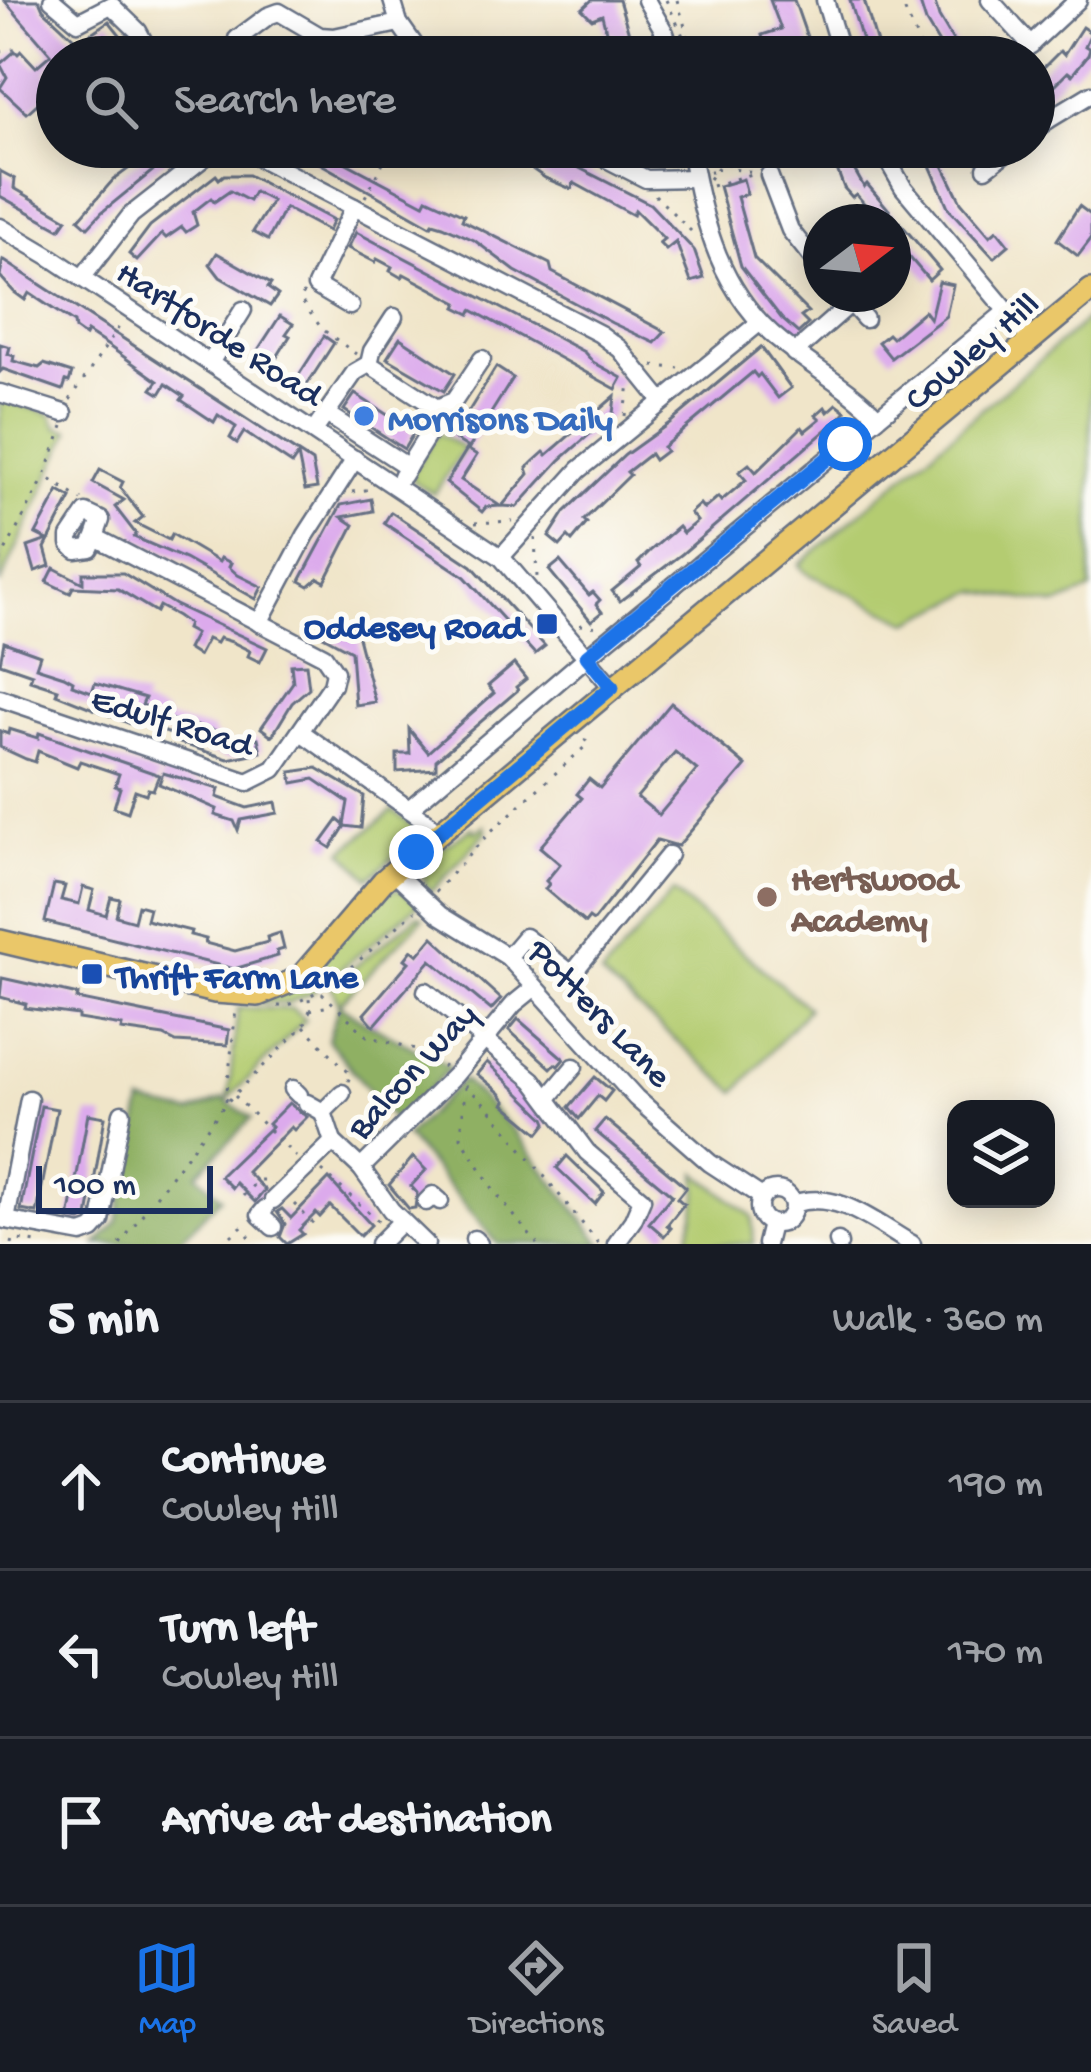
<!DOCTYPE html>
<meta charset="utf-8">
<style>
:root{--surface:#171b24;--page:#242831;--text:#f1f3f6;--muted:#9ea1a6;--line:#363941;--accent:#1a73e8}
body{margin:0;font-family:"Gochi Hand",sans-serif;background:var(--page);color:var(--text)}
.controls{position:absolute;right:36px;bottom:36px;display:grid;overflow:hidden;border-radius:24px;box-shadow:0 6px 30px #0003}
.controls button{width:108px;height:108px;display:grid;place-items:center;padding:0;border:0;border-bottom:3px solid var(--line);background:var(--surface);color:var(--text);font:60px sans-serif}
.compass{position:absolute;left:803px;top:204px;width:108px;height:108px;border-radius:50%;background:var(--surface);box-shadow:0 6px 30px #0003;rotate:74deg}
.scale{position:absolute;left:36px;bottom:30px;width:177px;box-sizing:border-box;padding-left:12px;border:6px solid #1b2f5e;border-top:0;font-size:33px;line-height:42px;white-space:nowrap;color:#1b2f5e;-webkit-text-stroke:9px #fdfcf7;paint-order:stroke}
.stop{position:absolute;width:36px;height:36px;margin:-27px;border:9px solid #1a73e8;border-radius:50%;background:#fff}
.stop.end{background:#1a73e8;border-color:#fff;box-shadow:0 3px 12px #0008}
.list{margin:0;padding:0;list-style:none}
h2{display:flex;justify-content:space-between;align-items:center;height:156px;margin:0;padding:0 48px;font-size:51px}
h2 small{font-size:39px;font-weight:400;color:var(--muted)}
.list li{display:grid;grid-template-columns:78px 1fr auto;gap:36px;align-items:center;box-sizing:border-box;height:168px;padding:0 48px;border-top:3px solid var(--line)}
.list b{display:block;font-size:45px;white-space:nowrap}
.list p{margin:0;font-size:39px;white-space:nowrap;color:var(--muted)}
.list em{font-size:39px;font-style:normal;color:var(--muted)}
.icon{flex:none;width:66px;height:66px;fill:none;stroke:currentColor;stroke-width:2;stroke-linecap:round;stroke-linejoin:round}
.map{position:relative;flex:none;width:1091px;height:1244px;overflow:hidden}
.search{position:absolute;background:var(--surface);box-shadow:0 6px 30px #0003;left:36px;right:36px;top:36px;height:132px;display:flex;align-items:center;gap:30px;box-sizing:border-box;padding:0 42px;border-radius:66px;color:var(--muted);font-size:45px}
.sheet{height:660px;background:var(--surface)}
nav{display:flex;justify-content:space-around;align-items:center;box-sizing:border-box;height:168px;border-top:3px solid var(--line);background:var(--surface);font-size:33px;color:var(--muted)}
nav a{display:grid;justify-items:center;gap:6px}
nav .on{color:var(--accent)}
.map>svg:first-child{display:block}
</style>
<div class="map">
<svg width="1091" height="1244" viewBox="0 0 1091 1244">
<rect width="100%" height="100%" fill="#fdfcf7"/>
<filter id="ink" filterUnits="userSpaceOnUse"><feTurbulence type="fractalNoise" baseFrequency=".00833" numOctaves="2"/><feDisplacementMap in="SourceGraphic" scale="24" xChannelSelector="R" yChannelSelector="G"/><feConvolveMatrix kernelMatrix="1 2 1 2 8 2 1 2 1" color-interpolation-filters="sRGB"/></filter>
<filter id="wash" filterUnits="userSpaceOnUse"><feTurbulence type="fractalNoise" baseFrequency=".004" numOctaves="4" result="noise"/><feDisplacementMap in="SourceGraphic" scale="48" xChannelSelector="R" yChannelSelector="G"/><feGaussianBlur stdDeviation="2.7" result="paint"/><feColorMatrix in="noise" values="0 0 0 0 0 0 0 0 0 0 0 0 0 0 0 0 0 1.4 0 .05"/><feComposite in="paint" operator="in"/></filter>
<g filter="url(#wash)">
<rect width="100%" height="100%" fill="#f0e5c9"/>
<g fill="#b4cc71" stroke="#687e68" stroke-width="3">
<path d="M1091,316V590L1057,605L977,591L909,622L805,572L799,565Z"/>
<path d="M0,399L51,414L57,427L70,431L0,585Z"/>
<path d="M438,433L464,449L434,494L413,481V471Z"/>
<path d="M393,810L415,828V839L369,878L343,851Z"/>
<path d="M485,825L486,832L432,891L425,885L422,860L472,828L476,832Z"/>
<path d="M399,889L419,904L313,992L288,1003L255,1002L386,891Z"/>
<path d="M673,892L808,1008L736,1092L601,976Z"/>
<path d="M418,915L423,918L339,1004L331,986Z"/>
<path d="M238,1008L292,1009L305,1020L228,1099Z"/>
<path d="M697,1173L752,1216L754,1244H687L698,1197Z"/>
</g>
<g fill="#8fb063" stroke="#557060" stroke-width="3">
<path d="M339,1004C375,1032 412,1043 450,1068L396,1123L328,1040Z"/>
<path d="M463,1080L515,1132L602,1244H498L406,1136Z"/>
<path d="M223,1099L252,1118L197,1174L221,1197L176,1244H97L117,1223L142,1103L190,1113Z"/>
</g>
<g id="blocks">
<g fill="#dcaaec" fill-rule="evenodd">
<path d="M4,0H39L43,9L78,42L109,21L138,57H57L46,72L57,85V92L49,99L46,96L27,113L0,88L7,77L0,64L15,51L18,54L21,51L36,67L51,54Z"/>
<path d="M592,0H619L636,57H620L614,33L607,35L602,15L592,19L582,9Z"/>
<path d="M770,0H794L814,57H788L784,42L765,47L762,35L781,29Z"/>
<path d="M850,0H864L880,54L867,57Z"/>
<path d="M919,0H934L939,17L963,57H947L926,22Z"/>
<path d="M1082,27L1091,33L1085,46L1090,49L1088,55L1072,75L1068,72L1045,95L1034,85V77L1060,51L1064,55Z"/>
<path d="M158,147H182L102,212L88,227L79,219L113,180Z"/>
<path d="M291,147H330L328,150L337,158L424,204L427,198L464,215L462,220L550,264L552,272L665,332L655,343L612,323L515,271L474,240L443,226L433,223L431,226Z"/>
<path d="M505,147H538L650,204L694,250L704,278L691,282L676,242L666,250L659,243L664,239L635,210L633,215L574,183L571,189L545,178L522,162L524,157Z"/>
<path d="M922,147H934L961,202L990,236L997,230L1009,245L994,258L949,209Z"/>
<path d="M843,150L864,187L867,184L940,270L929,280L893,238V222H880L856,194L852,197L844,188L832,156Z"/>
<path d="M0,171L15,179L14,188L67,219L60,229L0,196Z"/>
<path d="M216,175L219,179L224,175H248L333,220L328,231L285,208L268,240L253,232L272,201L254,192L249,201L230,191L214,202L211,198L193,212L197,225L186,232L182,227L166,238L162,234L137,261L129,254L150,226Z"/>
<path d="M743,179L747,194L737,197L754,258L808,312L801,317L808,324L798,333L782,319L741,266L719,186Z"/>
<path d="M1079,206L1091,215V239L1078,256L1057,240Z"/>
<path d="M356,232L584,352L593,362L622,378L616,389L472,310L470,314L456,307L458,303L404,274L402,278L390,271L392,267L377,259L375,262L348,248Z"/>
<path d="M217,253L271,284L268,288L278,295L270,306L220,277L210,264Z"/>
<path d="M3,260L312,462L317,488L305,490L298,455L292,464L244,432L237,443L230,438L236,427L218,415L214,422L181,400L184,396L166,384L160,394L152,389L158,381L110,347L87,332L85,336L75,329L74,323L29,293L25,300L14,292L0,276Z"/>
<path d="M939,282L953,285L946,316L891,358L878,342L888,334L892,338L924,311L930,319Z"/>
<path d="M280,316L293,324L286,334L290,336L269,370L252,359Z"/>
<path d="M324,336L334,343L301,394L291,387Z"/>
<path d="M400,338L455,374L444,391L387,358Z"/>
<path d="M0,344L10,347L8,354L14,356L13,361L39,368L44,364L72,373L69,382L66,381L63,390L3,369L0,372Z"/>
<path d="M761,347L791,388L778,398L760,374L757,377L753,372L663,447L666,451L654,460L650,454L627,472L630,475L584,520L587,523L572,541L568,537L560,546L549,537L565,512L625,455L671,422Z"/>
<path d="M496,367L513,378L469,448L445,433L452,423L459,427Z"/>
<path d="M355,394L414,432L404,449L344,410Z"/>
<path d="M615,396L613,414L560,460L517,507L502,506L529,474L527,468L534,461L544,452L547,455Z"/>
<path d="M837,404L846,411L838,420L682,554L620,601L612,591L641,567L638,563L651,550L678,527L683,533L697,521L690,513L700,504L704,509L718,497L721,501L746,480L739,472L749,464L756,472L802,427L805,431L820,419L816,415L825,407L828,412Z"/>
<path d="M467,449L477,455L461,480L500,506L486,507L482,512L446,483Z"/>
<path d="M100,470L123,482L120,488L143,517L135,523L169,540L172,534L219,562L221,558L231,563L229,567L238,575L262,587L256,599L185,559L134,537L136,534L115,507L124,500L93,483Z"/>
<path d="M59,491L71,498L45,548L50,566L35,571L28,547L48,540L36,534Z"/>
<path d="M371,499L373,511L342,517L354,525L325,582L318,578L309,586L300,581L341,505Z"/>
<path d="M391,512L472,566L545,646L535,654L465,577L384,523Z"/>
<path d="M560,561L589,595L593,592L600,600L596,604L602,612L591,621L549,570Z"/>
<path d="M54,568L83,583V573H123L175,605L267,648L260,662L248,656L250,651L232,642L219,638L216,643L207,639L198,656L187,649L195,634L186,629L188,624L177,616L159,606L156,612L118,589L73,587L70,593L47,582Z"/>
<path d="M330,624L357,633L375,702L355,705L351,651L323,636Z"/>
<path d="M4,642L40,655L36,667L64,676L73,681L72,685L92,692L95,683L145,698L142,705L165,713L164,718L214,730L213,735L225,739L223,745L258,738L261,752L228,759L180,743L182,738L134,721L133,725L56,694L58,689L30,680L32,674L0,663Z"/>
<path d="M306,664L309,688L292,703L272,736L261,728L293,682L291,665Z"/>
<path d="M514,664L526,679L516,687L518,690L436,760V769L397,772V754H410L409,729L428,752L494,693L488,686Z"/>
<path d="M671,703L746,766L678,846L657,840L593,921L589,918L585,923L545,889L549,884L546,881L560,864L540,847L582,798L577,794L589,779L600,788ZM675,752L697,770L659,815L637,797Z"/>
<path d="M9,729L38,738L39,733L159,775L153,790L148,789L146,794L135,790L128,812L114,807L120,788L115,786L119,774L80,761L77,767L38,751L35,762L26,759L0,747V731L8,734Z"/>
<path d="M317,768L364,796L361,828L345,826L331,848L322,842L338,820L344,825L348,802L314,779L293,783L291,772Z"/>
<path d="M163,773L219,789L217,797L247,808L276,802L278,813L241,820L238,830L234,821L215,815L217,809L159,784Z"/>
<path d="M54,884L65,886L61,900L79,904L83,887L94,890L89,910L106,915L111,897L120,899L116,916L134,921L138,905L149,908L146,920L191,931L190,935L206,939L205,943L235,951L268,942L267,937L280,933L284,949L277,951L278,956L234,969L45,922Z"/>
<path d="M433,937L501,999L491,1010L431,960L374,1026L364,1014L409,962L405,959L412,950L418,955Z"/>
<path d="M2,978L78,995L77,999L229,1030L227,1045L176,1042L164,1036L121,1030L122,1026L78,1019V1015L25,1008L26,1004L0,997Z"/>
<path d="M518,1019L564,1059L558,1066L555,1064L551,1068L509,1030Z"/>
<path d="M487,1062L545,1118L547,1123L539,1133L504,1104L506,1101L500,1093L477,1074Z"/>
<path d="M595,1077L612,1091L604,1101L598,1096L579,1119L569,1107Z"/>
<path d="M289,1103L307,1117L294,1130L291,1127L247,1172L265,1190L255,1202L236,1183L232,1188L220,1176L271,1127L268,1124Z"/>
<path d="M41,1106L57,1109L37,1213L21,1210Z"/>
<path d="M88,1114L105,1117L88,1217L81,1221L69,1219Z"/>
<path d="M605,1119L686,1187L677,1198L684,1204L667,1225L671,1228L664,1236L649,1223L672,1195L595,1131Z"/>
<path d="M567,1156L604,1192L595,1204L557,1168Z"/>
<path d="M413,1157L426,1170L411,1186L417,1193L415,1208L409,1209L389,1185Z"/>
<path d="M329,1179L371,1225L360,1236L330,1206L320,1217L316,1213L299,1230L303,1234L287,1244L280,1237L285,1224L277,1212L282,1209L291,1218Z"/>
</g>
</g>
</g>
<g filter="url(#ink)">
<use href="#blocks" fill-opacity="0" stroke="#666f83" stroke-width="3"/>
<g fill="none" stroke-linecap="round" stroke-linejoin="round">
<g stroke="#666f83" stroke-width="21">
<g id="minor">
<path d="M52,0L78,22L111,5L138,31L152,57"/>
<path d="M392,0L399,23L423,57"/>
<path d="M646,0L665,33L673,57"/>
<path d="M825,0L842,57"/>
<path d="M990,0L1031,45"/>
<path d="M237,39L268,16L279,12L320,36L334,37L399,23"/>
<path d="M1017,57L1078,0"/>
<path d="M1034,101L1048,120L1034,130"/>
<path d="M1048,120L1091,94"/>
<path d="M238,147L600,334L620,349L662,401"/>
<path d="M583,147L646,179L695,178"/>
<path d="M690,147C702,221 721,295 783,343C815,369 849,387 878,417"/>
<path d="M880,147L903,187L1032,341"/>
<path d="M986,168L1013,147"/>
<path d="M769,175L790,230L821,269"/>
<path d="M0,227L49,256L501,557L612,687"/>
<path d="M82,278L131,215L210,153L225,147"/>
<path d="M843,294L865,319"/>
<path d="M350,306L316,286L354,207"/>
<path d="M794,353L851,303"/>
<path d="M210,363L243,310"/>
<path d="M369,364L372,351L394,317"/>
<path d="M0,393L64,413"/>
<path d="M437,408L454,401L482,359"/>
<path d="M328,415L408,467"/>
<path d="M314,431L355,372L369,364L437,408"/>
<path d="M402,476L432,428L437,408"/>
<path d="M501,557L579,470L759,323"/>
<path d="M259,623L306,535L355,459"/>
<path d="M0,698L248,782L274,769L332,685L335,672L324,656L95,537L90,548L76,550L70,544V537L86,513L101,520L95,537"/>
<path d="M301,732L427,822L438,835"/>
<path d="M409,809L588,656L1007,311"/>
<path d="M394,872L440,915L508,957L636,1098L710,1163L762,1197"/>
<path d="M508,957L525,937L572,974L669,855"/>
<path d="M426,991L533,1080L587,1152L642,1199L633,1220L616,1244"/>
<path d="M293,1089L299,1095"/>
<path d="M548,1098L574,1067"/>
<path d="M307,1103L323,1112"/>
<path d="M333,1142L323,1112L342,1093"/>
<path d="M361,1168L391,1210L426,1244"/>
<circle cx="776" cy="1207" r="17"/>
<path d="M273,1200L333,1142L361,1168L455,1075L514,1004L535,987"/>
<path d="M426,1202L433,1195L440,1201"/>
<path d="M793,1204C838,1189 875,1223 912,1244"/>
<path d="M265,1209L260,1215L273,1227"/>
<path d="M0,1219L82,1234L93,1230L101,1221L122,1113"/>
<path d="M6,1220L29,1099"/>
<path d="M474,1239L479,1244"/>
<path d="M838,1241L839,1244"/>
<path d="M379,1244L402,1221"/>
<path d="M766,1244L771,1224"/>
</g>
</g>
<g stroke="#666f83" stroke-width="26">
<path id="major" d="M0,941L215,992L258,995L300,978L383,881L416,852L1091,290"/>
</g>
<g stroke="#666f83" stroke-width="3" stroke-dasharray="3 9" stroke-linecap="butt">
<path d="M666,0L684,38"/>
<path d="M677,0L694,57"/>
<path d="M900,0L925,57"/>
<path d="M0,51L20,48"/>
<path d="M639,147L651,158"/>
<path d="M706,147L711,175"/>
<path d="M721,147L727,162"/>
<path d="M668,153V147"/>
<path d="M780,166L837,147"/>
<path d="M709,179L719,166L727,163L732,169L755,172"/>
<path d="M712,186L754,173"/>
<path d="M655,195L696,236"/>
<path d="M365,197L391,147"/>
<path d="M304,293L300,299L322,329L356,354"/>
<path d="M977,356L993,342"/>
<path d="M653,366L679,368"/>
<path d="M70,400L121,324"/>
<path d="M625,416L629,383"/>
<path d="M63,426L45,476L82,500"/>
<path d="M352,492L372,489"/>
<path d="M475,523L513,521"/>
<path d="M535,538L537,577"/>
<path d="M0,561L44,478"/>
<path d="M580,625L600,627"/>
<path d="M435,892L489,833L588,744L582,735"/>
<path d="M322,993L367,1036L419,1050L444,1067"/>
<path d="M278,1006C315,1007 384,937 415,911"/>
<path d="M310,1010L329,1006"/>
<path d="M304,1026L351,1075L348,1081"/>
<path d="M465,1085L489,1108L599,1244"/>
<path d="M465,1087L461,1137L495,1192L537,1244"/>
<path d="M235,1096L296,1157"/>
<path d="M226,1101L236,1009"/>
<path d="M322,1171L382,1224"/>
<path d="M243,1196L258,1180H270"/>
<path d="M294,1204L314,1224"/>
<path d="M207,1242L209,1244"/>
<path d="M12,1244L13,1239L41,1244"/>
<path d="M120,1244L226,1103L304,1026L310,1010L309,998"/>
<path d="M222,1244L241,1227L256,1244"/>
</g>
<use href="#minor" stroke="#fff" stroke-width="16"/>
<use href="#major" stroke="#eac769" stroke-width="21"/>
</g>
</g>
<g fill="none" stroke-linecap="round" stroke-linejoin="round" filter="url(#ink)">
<path stroke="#1a73e8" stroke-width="15" d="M416,852L612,687L587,656L845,444"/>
</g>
<circle fill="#3f7fe0" stroke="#fdfcf7" stroke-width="4.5" cx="364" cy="416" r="12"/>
<g fill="#1a4fb4" stroke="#fdfcf7" stroke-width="4.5">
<rect x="535" y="612" width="24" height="24" rx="6"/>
<rect x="80" y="962" width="24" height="24" rx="6"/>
</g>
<circle fill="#8d6e63" stroke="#fdfcf7" stroke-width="4.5" cx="767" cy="897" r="12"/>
<g text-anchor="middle" stroke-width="10" stroke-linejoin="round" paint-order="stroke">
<g font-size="36" fill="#1b2f5e" stroke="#fdfcf7">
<text transform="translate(221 331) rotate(33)" y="13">Hartforde Road</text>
<text transform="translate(970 349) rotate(-40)" y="13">Cowley Hill</text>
<text transform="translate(173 719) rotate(17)" y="13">Edulf Road</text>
<text transform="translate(602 1011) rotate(46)" y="13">Potters Lane</text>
<text transform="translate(410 1069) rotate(-47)" y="13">Balcon Way</text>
</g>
<g font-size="36" font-weight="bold" fill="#366cbe" stroke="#fdfcf7" text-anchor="start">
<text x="388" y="429">Morrisons Daily</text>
</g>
<g font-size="36" font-weight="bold" fill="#164399" stroke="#fdfcf7" text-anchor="end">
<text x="523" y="637">Oddesey Road</text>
<text x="116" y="987" text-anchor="start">Thrift Farm Lane</text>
</g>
<g font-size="36" font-weight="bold" fill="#785e54" stroke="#fdfcf7" text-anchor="start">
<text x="791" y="889">Hertswood<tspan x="791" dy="41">Academy</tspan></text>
</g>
</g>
</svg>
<div class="controls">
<button><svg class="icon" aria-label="layers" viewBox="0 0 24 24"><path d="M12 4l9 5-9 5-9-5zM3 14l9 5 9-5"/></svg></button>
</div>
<svg class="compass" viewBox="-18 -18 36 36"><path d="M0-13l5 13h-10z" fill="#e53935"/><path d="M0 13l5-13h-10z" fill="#9ea1a6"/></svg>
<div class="scale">100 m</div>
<div class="stop" style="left:845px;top:444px"></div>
<div class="stop end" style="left:416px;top:852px"></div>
<div class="search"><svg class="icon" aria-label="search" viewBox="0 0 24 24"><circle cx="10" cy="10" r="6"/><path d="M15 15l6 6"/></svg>Search here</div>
</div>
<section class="sheet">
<h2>5 min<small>Walk · 360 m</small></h2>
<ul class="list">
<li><svg class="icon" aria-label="ahead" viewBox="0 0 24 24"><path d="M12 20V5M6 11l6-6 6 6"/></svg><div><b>Continue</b><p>Cowley Hill</p></div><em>190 m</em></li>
<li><svg class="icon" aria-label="left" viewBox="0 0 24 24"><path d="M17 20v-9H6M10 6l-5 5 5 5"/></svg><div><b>Turn left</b><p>Cowley Hill</p></div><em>170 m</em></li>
<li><svg class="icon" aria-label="arrive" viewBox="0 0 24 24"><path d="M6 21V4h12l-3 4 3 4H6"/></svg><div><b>Arrive at destination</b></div></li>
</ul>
</section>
<nav>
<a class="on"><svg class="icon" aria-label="map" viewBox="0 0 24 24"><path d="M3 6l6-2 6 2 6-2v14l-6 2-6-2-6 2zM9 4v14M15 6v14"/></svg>Map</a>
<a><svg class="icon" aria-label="directions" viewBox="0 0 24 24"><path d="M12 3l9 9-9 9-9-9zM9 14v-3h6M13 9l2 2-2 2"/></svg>Directions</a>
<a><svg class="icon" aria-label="saved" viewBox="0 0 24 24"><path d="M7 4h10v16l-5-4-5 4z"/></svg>Saved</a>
</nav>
